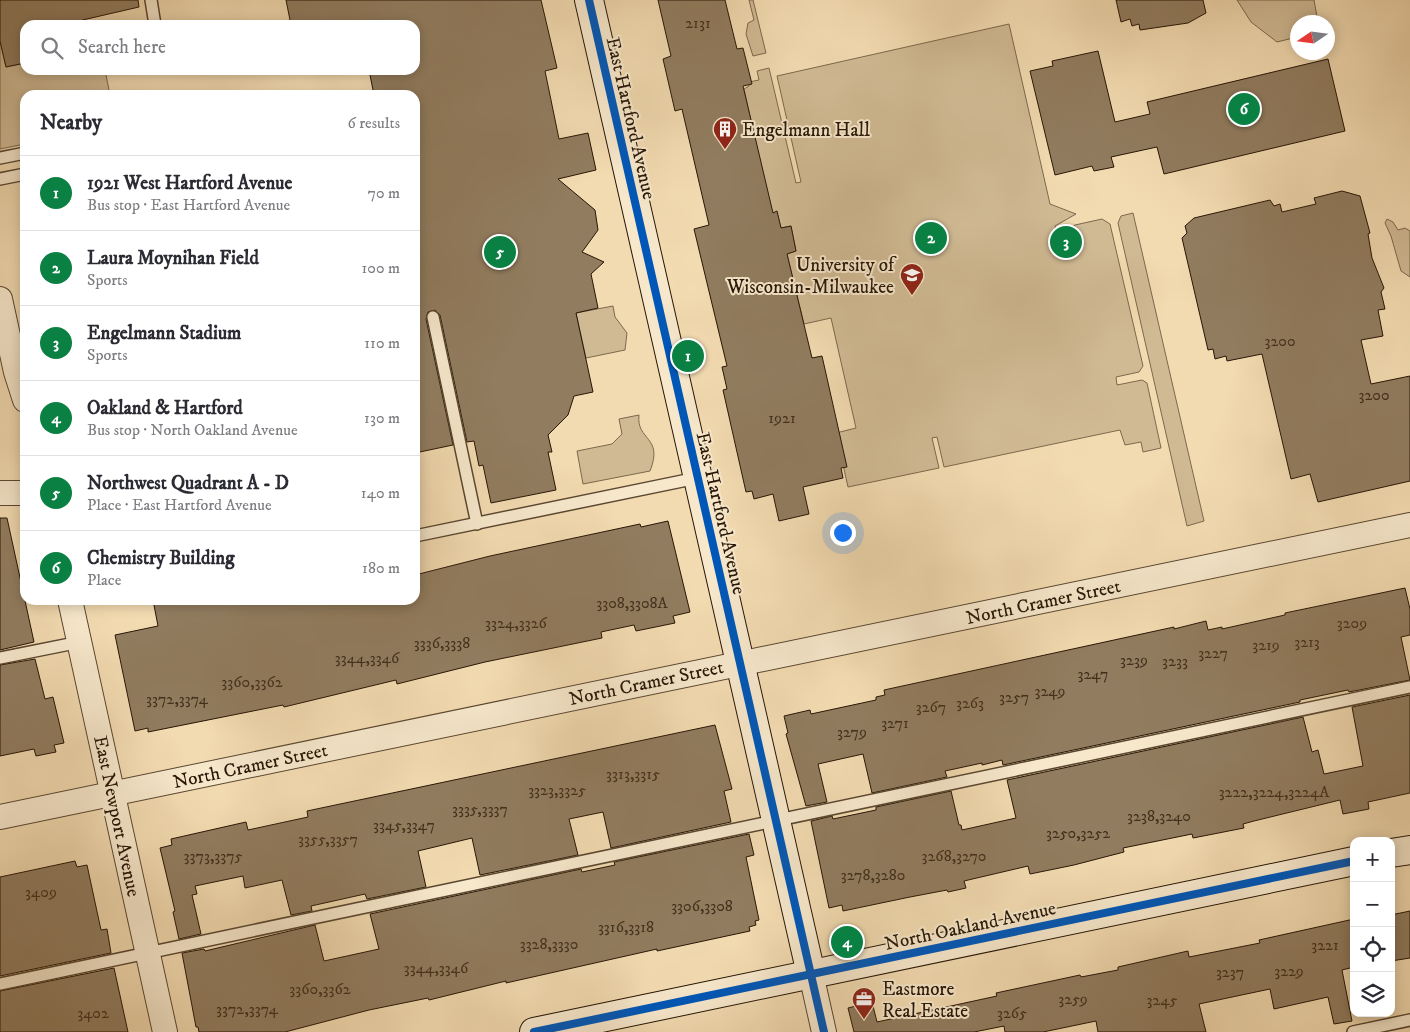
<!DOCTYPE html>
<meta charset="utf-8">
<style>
:root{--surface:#fff;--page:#f7f7f7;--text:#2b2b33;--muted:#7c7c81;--line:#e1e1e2;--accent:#0b8043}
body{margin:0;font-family:"IM FELL DW Pica",serif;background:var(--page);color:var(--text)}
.controls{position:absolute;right:15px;bottom:15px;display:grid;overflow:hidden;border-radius:10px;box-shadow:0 2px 12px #0003}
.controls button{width:45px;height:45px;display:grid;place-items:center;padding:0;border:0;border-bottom:1px solid var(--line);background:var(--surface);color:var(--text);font:25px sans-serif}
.compass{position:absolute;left:1290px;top:15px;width:45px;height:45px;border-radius:50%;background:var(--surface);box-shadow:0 2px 12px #0003;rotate:257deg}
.you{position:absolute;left:842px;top:532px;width:18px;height:18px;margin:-12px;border:4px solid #fff;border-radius:50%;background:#1a73e8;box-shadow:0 0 0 8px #1a73e833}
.badge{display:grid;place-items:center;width:32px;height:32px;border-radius:50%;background:var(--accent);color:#fff;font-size:16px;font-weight:700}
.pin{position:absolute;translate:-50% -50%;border:2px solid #fff;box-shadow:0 1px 5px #0006}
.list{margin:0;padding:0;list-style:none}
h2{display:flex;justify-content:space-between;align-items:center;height:65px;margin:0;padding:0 20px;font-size:21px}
h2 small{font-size:16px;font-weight:400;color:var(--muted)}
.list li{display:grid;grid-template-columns:32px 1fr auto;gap:15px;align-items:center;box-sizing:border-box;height:75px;padding:0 20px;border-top:1px solid var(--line)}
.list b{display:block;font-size:19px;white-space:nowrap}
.list p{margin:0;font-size:16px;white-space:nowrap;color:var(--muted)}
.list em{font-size:16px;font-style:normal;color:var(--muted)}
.icon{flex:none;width:28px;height:28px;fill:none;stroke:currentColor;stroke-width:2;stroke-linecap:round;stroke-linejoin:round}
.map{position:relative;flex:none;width:1410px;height:1032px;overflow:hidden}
.search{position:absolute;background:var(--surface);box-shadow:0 2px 12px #0003;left:20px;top:20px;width:400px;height:55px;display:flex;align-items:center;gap:12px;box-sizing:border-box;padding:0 18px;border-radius:15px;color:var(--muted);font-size:19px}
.panel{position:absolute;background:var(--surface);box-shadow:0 2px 12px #0003;left:20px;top:90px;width:400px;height:515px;border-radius:15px}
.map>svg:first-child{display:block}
</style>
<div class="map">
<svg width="1410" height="1032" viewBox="0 0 1410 1032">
<rect width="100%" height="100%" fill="#f3dbb1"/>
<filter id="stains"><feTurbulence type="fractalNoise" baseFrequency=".004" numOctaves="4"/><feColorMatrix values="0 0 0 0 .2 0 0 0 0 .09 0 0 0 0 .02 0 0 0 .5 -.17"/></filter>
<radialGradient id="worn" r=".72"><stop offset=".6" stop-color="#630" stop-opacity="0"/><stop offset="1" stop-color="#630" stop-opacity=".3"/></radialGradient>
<g fill="#d0ba94" stroke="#7c684d">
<path d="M749,0H753L766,53L753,56L746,34L748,23L754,20Z"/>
<path d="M1237,0H1314L1318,22H1298L1297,37L1277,42L1251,22Z"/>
<path d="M1009,24L1050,204L1076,214L1055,226L1057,233L1075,225L1102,219L1110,224L1143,366L1139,372L1116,377L1117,385L1142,380L1147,383L1161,448L1143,452L1141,442L1125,445L1120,430L944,467L937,437L932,438L939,468L848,487L836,433L856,428L831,318L804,324L787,254L796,251L791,226L781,228L777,212L771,213L744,89L749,86V82L759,80L757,71L769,68L796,183L801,182L777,76Z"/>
<path d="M0,41L6,67L25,63V70H105L110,95H25V144L0,149Z"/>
<path d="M1133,213L1204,521L1187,526L1118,223L1121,216Z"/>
<path d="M1387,219L1393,222L1398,230L1405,228L1410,231V277L1401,271L1391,236L1385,223Z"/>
<path d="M613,306L615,317L627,333L625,350L586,358L576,313Z"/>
<path d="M639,415C636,441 664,436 650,471L583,484L577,451L612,444L622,434L619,419Z"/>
</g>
<g fill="#917c5f" stroke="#271606">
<path d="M0,0H138L139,7L61,25H25V63L6,67L0,41Z"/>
<path d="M286,0H541L557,68L545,71L559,139L588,133L596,170L558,179L595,210L598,230L582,252L604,262L591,274L598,308L576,313L593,392L574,396L568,415L548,435L552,452H548L556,490L491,503L483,465L479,466L474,441L467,442L440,315L435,310L428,312L426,319L453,445L415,453V95H374L369,70H415V25H291Z"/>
<path d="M658,0H725L737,49L743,48L752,84L743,86L773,213L777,211L781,228L791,226L796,251L787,254L812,358L822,356L847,467L841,468L843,478L803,487L809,514L779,521L773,494L754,499L752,491L746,492L723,390L727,389L722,367L727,366L694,229L709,225L682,109L675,111L663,59L671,56Z"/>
<path d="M1116,0H1203L1206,13L1188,23L1140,30L1139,24L1132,26L1130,19L1121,22Z"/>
<path d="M1098,51L1115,122L1150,114L1147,102L1328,59L1345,131L1164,174L1157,147L1111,157L1114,167L1094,171L1092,166L1055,175L1030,71L1053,66L1052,61Z"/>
<path d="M1342,191L1360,196L1370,233L1368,234L1372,258L1384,288L1381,292L1385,309L1378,310L1383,336L1361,340L1371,384L1410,376V481L1318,502L1310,474L1291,479L1262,354L1227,361L1226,356L1215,359L1213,349L1208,350L1182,238L1187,233L1185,226L1194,218L1270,200L1274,206L1280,204L1282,212L1316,204L1314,198Z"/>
<path d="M0,518H7L34,642L0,650Z"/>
<path d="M668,521L690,612L673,616L675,623L636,631L634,625L601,632L602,638L485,662L397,684L396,680L284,707L283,705L148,732V728L135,731L115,635L158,626L153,600H272V604L290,600H415V575L490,556L640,524L641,527Z"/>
<path d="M1405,588L1410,609V635L1401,637L1410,680L1349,692L1348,690L1300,700V702L1003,765L1002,760L982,765V763L945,771L947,777L872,793L863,754L818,764L827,802L806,806L786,734L788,733L784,716L810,710L811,714L876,700V697L885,695L884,690L1174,627V629L1206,621L1208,630L1222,627V629L1285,615V613Z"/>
<path d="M35,659L45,699L53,697L64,743L54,745L56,752L36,756L34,749L0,756V665Z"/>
<path d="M1410,695V793L1368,802L1369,809L1343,814L1340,800L1254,821L1243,824L1244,828L1193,838L1192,834L1123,848L1124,852L1074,865L1030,874L1028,866L964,881L966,888L948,892L947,890L910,897L843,911L842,905L829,908L811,821L832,816L833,819L876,810V807L951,791L959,825H961L962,830L1016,818L1007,780L1303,717L1312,752L1318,750L1324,774L1363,766L1352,707Z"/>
<path d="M715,725L732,789L724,791L731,822L611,848L603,812L569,819L578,855L480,875L472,838L418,851L426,887L367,899L365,894L311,906L312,911L291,915L282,880L245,888L243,876L195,886L197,894L192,895L201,934L179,939L173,912L175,911L160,848L172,845L171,839L246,822L248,830L308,817L307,811Z"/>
<path d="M749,834L754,855L746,857L759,920L755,921L756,925L749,927L750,931L657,951V949L506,983V981L429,1000L428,998L369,1010L285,1032H199L198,1027H196L182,953L204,949L205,951L315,925L324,961L379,949L370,914L581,869L582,872L615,865L614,862Z"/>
<path d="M75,861L77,867L87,865L101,930L107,929L111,953L0,976V877Z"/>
<path d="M1410,911V958L1391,961V915Z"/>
<path d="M1354,919V967L1342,970L1352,1021L1334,1024L1328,997L1274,1009L1270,989L1199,1004L1206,1032H1098L1096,1021L1043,1032H1005L1004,1026L974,1032H854L848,1008L872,1002L877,1022L997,996L996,993L1080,975L1081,977L1118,970V967L1188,951L1189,957L1260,943L1259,940Z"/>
<path d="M114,968L128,1032H0V991Z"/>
</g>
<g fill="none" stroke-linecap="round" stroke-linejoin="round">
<g stroke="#5a4731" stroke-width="14">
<g id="lane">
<path d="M151,0L155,25"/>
<path d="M0,158L25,153"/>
<path d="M0,179L25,174"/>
<path d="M433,317L477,524"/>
<path d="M415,536L697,478"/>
<path d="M0,658L80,642"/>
<path d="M0,984L1410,687"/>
<path d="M1353,1032L1410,1020"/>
</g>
</g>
<g stroke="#5a4731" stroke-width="26">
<g id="street">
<path d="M0,299L16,372L25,400"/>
<path d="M0,493H25"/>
<path d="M70,600L165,1032"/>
<path d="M0,817L1410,525"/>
<path d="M811,974L824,1032"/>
</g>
</g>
<g stroke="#271606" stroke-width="30">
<g id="secondary">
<path d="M589,0L811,974"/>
<path d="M1391,853L1410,850"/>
<path d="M534,1032L1354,861"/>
</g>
</g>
<use href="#lane" stroke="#f7e8cc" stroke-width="11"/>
<use href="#street" stroke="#f7e8cc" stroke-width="24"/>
<use href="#secondary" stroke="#f7e8cc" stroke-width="28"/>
<g stroke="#f7e8cc" stroke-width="11">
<g id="cycleway">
<path d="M589,0L824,1032"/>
<path d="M534,1032L1354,861"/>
</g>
</g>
<use href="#cycleway" stroke="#0057b8" stroke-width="8"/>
</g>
<defs>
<g id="building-pin" transform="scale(1.25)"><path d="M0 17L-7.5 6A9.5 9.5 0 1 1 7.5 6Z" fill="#8f2418" stroke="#f7e8cc"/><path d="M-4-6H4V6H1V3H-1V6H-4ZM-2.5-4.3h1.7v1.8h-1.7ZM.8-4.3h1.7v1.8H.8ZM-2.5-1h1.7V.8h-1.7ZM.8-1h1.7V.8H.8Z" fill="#fff"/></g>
<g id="university-pin" transform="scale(1.25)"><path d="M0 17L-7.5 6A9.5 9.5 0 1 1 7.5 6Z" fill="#8f2418" stroke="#f7e8cc"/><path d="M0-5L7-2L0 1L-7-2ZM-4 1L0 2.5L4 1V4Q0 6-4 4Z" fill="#fff"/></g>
<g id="office-pin" transform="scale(1.25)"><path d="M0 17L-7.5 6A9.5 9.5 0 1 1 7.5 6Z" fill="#8f2418" stroke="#f7e8cc"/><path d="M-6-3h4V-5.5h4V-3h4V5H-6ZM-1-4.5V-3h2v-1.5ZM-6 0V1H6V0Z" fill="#fff"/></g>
</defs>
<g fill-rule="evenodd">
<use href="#building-pin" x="725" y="129"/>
<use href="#university-pin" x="912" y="275"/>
<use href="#office-pin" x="864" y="999"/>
</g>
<g text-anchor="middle" stroke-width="4" stroke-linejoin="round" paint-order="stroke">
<g font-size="16" fill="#42301c">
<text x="698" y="28">2131</text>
<text x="1280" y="346">3200</text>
<text x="1374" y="400">3200</text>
<text x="782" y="423">1921</text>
<text x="632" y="608">3308,3308A</text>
<text x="516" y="628">3324,3326</text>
<text x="1352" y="628">3209</text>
<text x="1307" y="647">3213</text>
<text x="442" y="648">3336,3338</text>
<text x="1266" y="650">3219</text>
<text x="1213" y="658">3227</text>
<text x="367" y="663">3344,3346</text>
<text x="1134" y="665">3239</text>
<text x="1175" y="666">3233</text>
<text x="1093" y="679">3247</text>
<text x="252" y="687">3360,3362</text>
<text x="1050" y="696">3249</text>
<text x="1014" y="702">3257</text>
<text x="177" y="704">3372,3374</text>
<text x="970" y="708">3263</text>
<text x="931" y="712">3267</text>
<text x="895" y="728">3271</text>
<text x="852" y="737">3279</text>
<text x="633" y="779">3313,3315</text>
<text x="557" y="795">3323,3325</text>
<text x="1274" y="797">3222,3224,3224A</text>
<text x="480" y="814">3335,3337</text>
<text x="1159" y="821">3238,3240</text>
<text x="404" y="830">3345,3347</text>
<text x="1078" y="838">3250,3252</text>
<text x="328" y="844">3355,3357</text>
<text x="213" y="861">3373,3375</text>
<text x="954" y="861">3268,3270</text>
<text x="873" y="880">3278,3280</text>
<text x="41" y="897">3409</text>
<text x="702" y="911">3306,3308</text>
<text x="626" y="932">3316,3318</text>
<text x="549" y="949">3328,3330</text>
<text x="1325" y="950">3221</text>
<text x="436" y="973">3344,3346</text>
<text x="1289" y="976">3229</text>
<text x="1230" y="977">3237</text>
<text x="320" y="994">3360,3362</text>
<text x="1073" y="1004">3259</text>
<text x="1162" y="1005">3245</text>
<text x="247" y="1014">3372,3374</text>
<text x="93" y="1018">3402</text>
<text x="1012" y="1018">3265</text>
</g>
<g font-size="19" fill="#271606" stroke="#f7e8cc">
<text transform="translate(632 118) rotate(77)" y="7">East Hartford Avenue</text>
<text transform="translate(722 513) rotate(77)" y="7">East Hartford Avenue</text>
<text transform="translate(1043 601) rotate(-12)" y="7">North Cramer Street</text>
<text transform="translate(646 682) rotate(-12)" y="7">North Cramer Street</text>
<text transform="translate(250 765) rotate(-12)" y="7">North Cramer Street</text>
<text transform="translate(118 816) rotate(78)" y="7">East Newport Avenue</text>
<text transform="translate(970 925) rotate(-12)" y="7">North Oakland Avenue</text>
</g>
<g font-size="19" fill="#271606" stroke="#f7e8cc" text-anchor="start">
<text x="742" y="136">Engelmann Hall</text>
<text x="894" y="271" text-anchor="end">University of<tspan x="894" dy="22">Wisconsin-Milwaukee</tspan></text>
<text x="882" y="995">Eastmore<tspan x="882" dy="22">Real Estate</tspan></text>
</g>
</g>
<rect width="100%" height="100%" filter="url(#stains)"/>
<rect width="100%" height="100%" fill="url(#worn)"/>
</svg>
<div class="controls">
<button>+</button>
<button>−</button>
<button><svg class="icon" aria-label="locate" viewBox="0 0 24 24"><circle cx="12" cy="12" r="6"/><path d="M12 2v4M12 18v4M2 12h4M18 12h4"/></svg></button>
<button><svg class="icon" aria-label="layers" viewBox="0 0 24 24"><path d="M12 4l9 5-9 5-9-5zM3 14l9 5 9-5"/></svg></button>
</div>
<svg class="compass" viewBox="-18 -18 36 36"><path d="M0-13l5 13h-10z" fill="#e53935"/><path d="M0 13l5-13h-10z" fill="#7c7c81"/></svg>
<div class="you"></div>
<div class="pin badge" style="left:688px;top:356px">1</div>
<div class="pin badge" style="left:931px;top:238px">2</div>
<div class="pin badge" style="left:1066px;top:242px">3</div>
<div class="pin badge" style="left:847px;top:942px">4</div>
<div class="pin badge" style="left:500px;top:252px">5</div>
<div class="pin badge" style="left:1244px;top:109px">6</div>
<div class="search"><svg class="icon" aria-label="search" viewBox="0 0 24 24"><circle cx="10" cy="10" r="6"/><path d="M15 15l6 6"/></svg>Search here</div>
<section class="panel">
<h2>Nearby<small>6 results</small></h2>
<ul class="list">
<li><span class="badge">1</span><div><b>1921 West Hartford Avenue</b><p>Bus stop · East Hartford Avenue</p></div><em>70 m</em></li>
<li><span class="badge">2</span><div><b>Laura Moynihan Field</b><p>Sports</p></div><em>100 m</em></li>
<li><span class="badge">3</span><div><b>Engelmann Stadium</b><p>Sports</p></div><em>110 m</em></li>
<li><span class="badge">4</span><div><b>Oakland &amp; Hartford</b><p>Bus stop · North Oakland Avenue</p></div><em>130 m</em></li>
<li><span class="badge">5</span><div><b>Northwest Quadrant A - D</b><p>Place · East Hartford Avenue</p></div><em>140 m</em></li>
<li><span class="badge">6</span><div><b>Chemistry Building</b><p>Place</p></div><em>180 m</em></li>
</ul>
</section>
</div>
